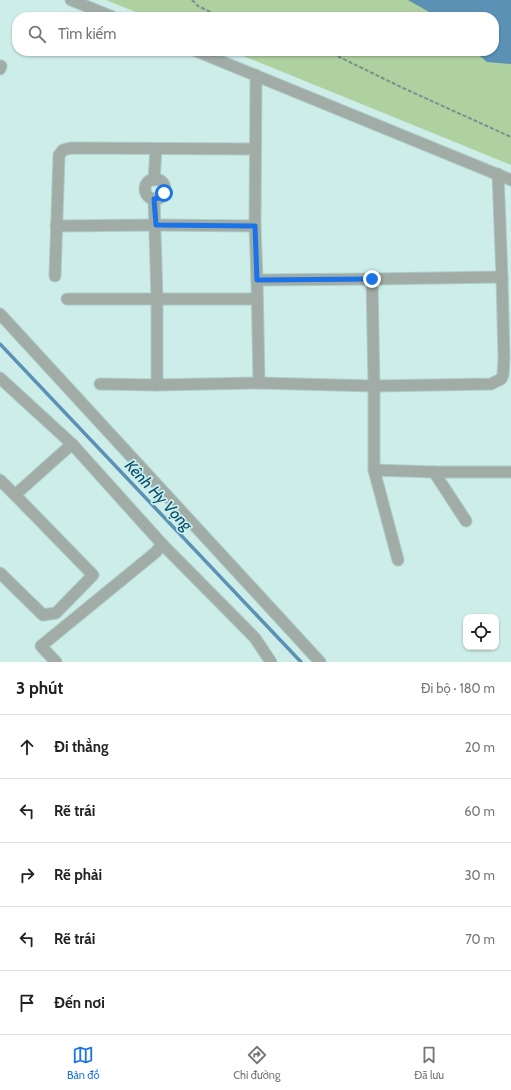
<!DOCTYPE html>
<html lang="vi">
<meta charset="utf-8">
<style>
:root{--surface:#fff;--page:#f2f2f2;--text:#222;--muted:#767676;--line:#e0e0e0;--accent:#1a73e8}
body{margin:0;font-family:Cabin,sans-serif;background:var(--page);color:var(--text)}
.controls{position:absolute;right:12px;bottom:12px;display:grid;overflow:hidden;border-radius:8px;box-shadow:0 1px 3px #0004}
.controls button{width:36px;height:36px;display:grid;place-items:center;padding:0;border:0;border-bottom:1px solid var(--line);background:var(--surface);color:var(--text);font:20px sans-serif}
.stop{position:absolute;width:12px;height:12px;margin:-9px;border:3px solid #1a73e8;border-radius:50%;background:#fff}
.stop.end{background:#1a73e8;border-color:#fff;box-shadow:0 1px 4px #0008}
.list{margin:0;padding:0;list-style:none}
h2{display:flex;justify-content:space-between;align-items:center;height:52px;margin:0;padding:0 16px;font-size:17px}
h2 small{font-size:13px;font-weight:400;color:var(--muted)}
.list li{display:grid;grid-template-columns:26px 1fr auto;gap:12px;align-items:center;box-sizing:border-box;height:64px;padding:0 16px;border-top:1px solid var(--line)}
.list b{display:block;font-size:15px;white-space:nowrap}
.list em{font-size:13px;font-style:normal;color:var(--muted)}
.icon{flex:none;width:22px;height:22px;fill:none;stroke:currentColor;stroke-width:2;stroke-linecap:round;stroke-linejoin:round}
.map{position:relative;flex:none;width:511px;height:662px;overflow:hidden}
.search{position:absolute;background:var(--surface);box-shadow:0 1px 3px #0004;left:12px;right:12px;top:12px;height:44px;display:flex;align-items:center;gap:10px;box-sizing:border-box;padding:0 14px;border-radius:16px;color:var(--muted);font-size:15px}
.sheet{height:372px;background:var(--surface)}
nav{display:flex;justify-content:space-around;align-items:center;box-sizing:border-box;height:56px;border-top:1px solid var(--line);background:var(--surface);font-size:11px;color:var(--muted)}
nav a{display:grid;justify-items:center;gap:2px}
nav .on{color:var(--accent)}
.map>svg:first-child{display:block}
</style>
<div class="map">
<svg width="511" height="662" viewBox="0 0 511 662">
<rect width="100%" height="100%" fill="#cdede9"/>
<path fill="#afd09f" d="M106,0H511V165L231,51H494V17H148Z"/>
<path fill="#5b91b5" d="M408,0H511V64L487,62L474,51H494V17H438Z"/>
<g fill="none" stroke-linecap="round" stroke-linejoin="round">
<path stroke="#5b91b5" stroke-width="3.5" d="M0,344L301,662"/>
<g stroke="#adcac7" stroke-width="13">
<g id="minor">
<path d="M71,0L113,17"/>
<path d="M196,51L511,180"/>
<path d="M0,69L1,66"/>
<path d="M256,75L255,226L257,280L259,383"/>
<circle cx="155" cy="189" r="10"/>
<path d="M154,180L156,149"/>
<path d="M154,199L157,299V385"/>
<path d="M56,226L156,225L255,226"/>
<path d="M55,276L59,155L63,150L71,148L255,149"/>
<path d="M372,279L374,386V470L398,560"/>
<path d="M257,280L372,279L502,277"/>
<path d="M67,299H257"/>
<path d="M0,314L320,662"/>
<path d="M0,378L72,444L162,544L255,638L271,662"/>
<path d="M100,384L157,385L259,383L374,386L491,384L501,379L503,375L504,359L502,277L498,174"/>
<path d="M374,470L434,472H511"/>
<path d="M434,472L466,521"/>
<path d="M0,480L15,495"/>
<path d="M0,573L43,615L56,613L93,575L15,495L72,444"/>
<path d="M56,662L41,646L156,552L162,544"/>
</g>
</g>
<g stroke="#7a918f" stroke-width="2" stroke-dasharray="4 2" stroke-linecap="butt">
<path d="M192,0L198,6L221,17"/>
<path d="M327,51L403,88L511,137"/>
</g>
<use href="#minor" stroke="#a1aca6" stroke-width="11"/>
</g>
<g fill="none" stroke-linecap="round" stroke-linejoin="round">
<path stroke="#1a73e8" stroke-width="5" d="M164,193L159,198L154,199L156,225L255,226L257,280L372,279"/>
</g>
<g text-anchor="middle" stroke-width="3.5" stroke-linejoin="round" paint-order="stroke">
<g font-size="16" font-style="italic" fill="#034c6f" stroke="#cdede9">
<text transform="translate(159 495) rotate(47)" y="6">Kênh Hy Vọng</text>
</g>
</g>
</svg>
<div class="controls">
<button><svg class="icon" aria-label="locate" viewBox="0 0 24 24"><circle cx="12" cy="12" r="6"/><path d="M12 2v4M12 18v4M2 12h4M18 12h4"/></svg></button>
</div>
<div class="stop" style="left:164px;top:193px"></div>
<div class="stop end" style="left:372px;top:279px"></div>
<div class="search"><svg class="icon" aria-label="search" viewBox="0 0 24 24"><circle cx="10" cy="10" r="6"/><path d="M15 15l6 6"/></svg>Tìm kiếm</div>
</div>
<section class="sheet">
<h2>3 phút<small>Đi bộ · 180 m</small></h2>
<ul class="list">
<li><svg class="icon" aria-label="ahead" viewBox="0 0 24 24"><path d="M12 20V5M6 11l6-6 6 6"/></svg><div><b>Đi thẳng</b></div><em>20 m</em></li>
<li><svg class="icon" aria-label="left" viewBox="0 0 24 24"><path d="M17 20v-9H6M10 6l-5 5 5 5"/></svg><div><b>Rẽ trái</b></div><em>60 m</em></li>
<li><svg class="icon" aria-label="right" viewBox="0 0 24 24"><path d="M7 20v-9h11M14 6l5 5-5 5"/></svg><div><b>Rẽ phải</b></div><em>30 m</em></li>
<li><svg class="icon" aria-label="left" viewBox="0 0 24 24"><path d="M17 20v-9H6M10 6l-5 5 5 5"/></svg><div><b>Rẽ trái</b></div><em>70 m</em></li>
<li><svg class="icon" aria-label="arrive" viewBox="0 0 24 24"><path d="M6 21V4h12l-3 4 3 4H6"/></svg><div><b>Đến nơi</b></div></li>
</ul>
</section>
<nav>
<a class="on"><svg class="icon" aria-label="map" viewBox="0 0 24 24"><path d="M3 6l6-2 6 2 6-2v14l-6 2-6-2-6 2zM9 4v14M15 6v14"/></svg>Bản đồ</a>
<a><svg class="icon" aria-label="directions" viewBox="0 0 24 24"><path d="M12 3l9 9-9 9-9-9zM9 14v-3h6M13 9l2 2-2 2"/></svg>Chỉ đường</a>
<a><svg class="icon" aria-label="saved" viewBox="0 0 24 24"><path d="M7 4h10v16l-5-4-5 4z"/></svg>Đã lưu</a>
</nav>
